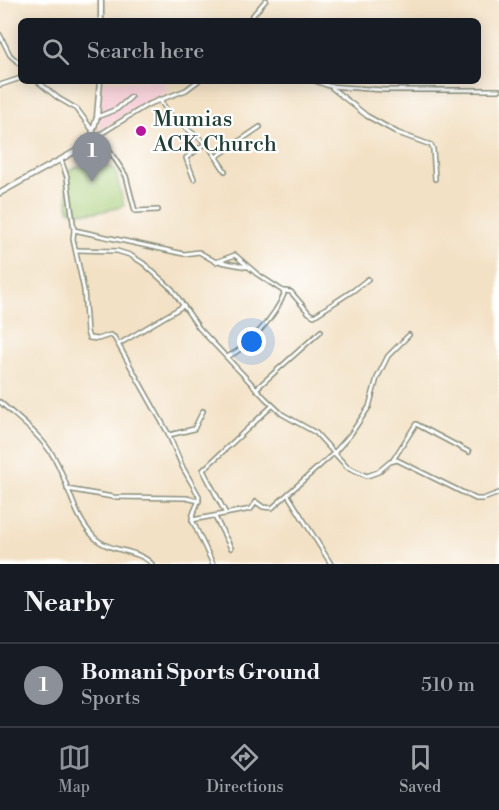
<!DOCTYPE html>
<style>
:root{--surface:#171b24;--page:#20242c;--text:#f1f3f6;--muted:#9ea1a6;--line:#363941;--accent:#8c9099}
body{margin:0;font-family:"Libre Bodoni",serif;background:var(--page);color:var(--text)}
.you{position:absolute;left:252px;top:342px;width:21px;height:21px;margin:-15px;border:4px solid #fff;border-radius:50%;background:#1a73e8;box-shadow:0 0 0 9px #1a73e833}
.badge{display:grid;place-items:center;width:39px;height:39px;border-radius:50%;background:var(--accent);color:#fff;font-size:20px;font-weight:700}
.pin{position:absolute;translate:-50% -50px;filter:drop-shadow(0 2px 3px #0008)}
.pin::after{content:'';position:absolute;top:32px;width:21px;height:18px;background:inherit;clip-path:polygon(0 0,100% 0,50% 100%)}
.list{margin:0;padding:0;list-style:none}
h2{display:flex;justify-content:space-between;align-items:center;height:78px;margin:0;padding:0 24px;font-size:26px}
h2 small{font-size:20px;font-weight:400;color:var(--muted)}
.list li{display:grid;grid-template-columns:39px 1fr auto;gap:18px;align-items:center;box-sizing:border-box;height:84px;padding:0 24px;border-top:2px solid var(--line)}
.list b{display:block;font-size:22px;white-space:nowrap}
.list p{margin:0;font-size:20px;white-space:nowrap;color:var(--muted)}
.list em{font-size:20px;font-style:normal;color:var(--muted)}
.icon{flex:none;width:33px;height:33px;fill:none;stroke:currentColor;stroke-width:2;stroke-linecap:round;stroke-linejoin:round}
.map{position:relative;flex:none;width:499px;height:564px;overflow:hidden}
.search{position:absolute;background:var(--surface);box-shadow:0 3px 15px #0003;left:18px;right:18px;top:18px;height:66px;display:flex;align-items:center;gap:15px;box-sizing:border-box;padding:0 21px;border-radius:9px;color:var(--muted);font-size:22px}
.sheet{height:162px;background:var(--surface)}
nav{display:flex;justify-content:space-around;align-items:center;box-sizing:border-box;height:84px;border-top:2px solid var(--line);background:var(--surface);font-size:16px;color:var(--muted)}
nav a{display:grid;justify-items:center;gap:3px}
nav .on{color:var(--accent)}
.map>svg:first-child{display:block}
</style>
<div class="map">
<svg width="499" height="564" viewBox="0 0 499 564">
<rect width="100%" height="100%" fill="#fff"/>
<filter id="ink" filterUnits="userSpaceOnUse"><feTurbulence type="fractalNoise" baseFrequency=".0167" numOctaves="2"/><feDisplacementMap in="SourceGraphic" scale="12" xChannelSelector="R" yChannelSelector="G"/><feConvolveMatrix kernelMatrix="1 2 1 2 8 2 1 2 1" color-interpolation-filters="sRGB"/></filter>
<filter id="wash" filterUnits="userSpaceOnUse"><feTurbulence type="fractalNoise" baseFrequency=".008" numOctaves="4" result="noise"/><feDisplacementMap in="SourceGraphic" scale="24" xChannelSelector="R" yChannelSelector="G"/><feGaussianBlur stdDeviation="1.35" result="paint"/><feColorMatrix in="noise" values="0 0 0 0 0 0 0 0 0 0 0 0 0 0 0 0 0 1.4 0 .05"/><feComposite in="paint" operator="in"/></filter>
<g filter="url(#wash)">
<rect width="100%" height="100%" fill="#f3e1c5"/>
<path fill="#f6cfd8" d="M102,81H163L169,91L132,110L99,131Z"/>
<path fill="#a7cd77" stroke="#638556" stroke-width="1.5" d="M104,164L115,169L124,206C107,211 86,216 69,210L65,172L77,167Z"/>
</g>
<g filter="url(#ink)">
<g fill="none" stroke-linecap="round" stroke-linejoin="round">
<g stroke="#898f7c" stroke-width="6">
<g id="minor">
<path d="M248,21L266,0"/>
<path d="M0,35L10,55L21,65"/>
<path d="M37,81L58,98L77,109L93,131"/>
<path d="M315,81L329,86L383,90H499"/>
<path d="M0,85L21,78"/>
<path d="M332,88L367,116L398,133L431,145L433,149L435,179"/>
<path d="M159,99L172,117L208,145L225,171"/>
<path d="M97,117L117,109L131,97"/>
<path d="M100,136L126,176L135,211L158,210"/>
<path d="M91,140L147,105L186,90L198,81"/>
<path d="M216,157L260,127"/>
<path d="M61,160L67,177L74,230L73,239L84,290L87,332L89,338L98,339L110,335L114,337L168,433L183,468L199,496C200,503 192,511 192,520L213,564"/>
<path d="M194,179L186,158L205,144"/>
<path d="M74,230L184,254L199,252L216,262L235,255L257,274L283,291L284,294C276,315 248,348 227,357"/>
<path d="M76,250L117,251L130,255L143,263L172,289L199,328L265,398L282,414L316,433L347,467L367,476L378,472L390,462L397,460L476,499H483L499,493"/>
<path d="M221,262L247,267"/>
<path d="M285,291L291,292L309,313L314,316L354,290L368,279"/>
<path d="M119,344L183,306"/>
<path d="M256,389L321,331"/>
<path d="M0,402C19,419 42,436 55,459C69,484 73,516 94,537C109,553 137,548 152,564"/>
<path d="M169,435L194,429L203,411"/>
<path d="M393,460L416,424L469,452"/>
<path d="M67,489L113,497L186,498L199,501"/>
<path d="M288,495L331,564"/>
<path d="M226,514L203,470L272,406"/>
<path d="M215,517L231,548"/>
<path d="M192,520L251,509L256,502L263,507L272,508L334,453L350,435L369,407L377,378L388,356L409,335"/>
</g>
</g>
<g stroke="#898f7c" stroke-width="7">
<g id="tertiary">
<path d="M101,21V0"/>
<path d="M0,193L76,151L90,141L97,117L100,81"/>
</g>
</g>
<use href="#minor" stroke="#fff" stroke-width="3"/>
<use href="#tertiary" stroke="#fff" stroke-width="4"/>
</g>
</g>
<circle fill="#b5179e" stroke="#fff" stroke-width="2" cx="141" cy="131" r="6"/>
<g text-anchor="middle" stroke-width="4.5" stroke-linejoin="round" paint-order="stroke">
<g font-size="22" fill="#1f3d34" stroke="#fff" text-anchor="start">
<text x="153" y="126">Mumias<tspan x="153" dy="25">ACK Church</tspan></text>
</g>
</g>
</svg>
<div class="you"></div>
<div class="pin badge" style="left:92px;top:182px">1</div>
<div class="search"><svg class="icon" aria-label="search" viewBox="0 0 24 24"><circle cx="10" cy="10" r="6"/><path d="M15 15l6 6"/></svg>Search here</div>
</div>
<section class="sheet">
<h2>Nearby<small></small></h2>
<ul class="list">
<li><span class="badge">1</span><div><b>Bomani Sports Ground</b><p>Sports</p></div><em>510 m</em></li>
</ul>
</section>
<nav>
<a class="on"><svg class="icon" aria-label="map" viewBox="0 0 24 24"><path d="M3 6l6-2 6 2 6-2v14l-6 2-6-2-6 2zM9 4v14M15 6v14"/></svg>Map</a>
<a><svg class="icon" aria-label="directions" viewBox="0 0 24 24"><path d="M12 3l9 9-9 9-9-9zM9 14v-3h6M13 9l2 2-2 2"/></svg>Directions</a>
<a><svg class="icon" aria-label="saved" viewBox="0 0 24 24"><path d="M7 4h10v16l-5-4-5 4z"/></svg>Saved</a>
</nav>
